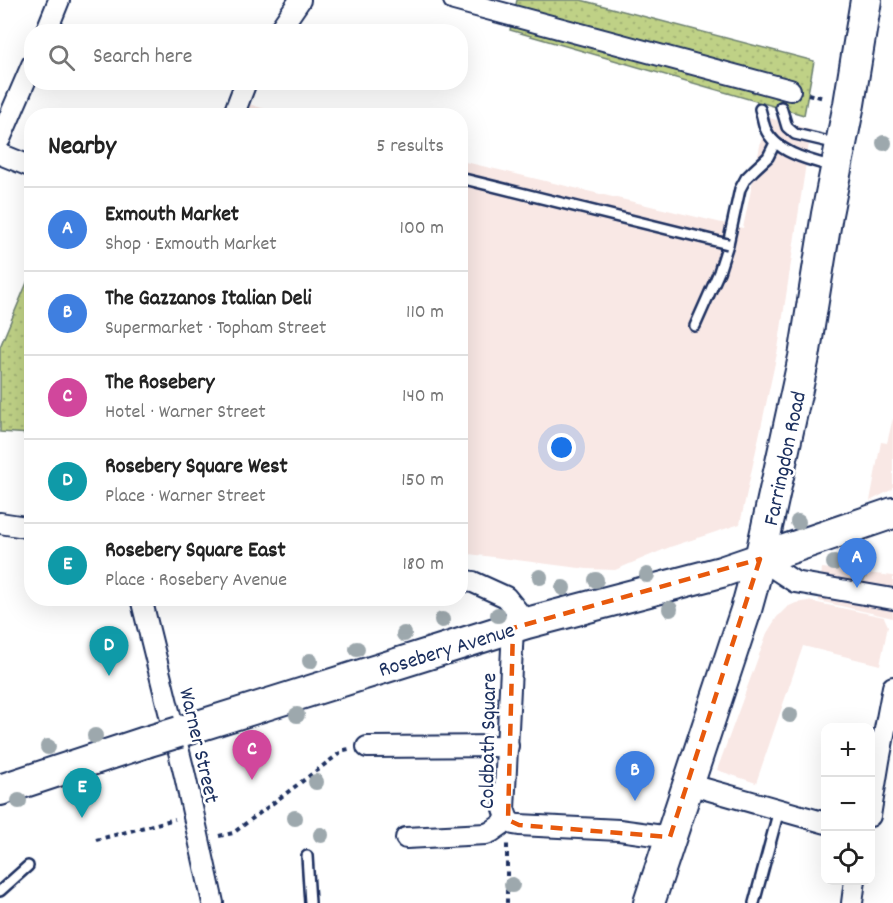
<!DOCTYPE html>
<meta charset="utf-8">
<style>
:root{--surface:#fff;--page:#f6f6f6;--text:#222;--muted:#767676;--line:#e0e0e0;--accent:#1b2f5e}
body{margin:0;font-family:Dekko,sans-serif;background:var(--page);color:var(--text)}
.controls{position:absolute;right:18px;bottom:18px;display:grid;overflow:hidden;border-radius:12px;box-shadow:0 6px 24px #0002}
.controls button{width:54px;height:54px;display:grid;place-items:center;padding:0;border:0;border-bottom:2px solid var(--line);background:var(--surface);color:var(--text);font:30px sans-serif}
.you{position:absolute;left:562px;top:448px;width:21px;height:21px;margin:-15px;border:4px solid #fff;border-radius:50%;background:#1a73e8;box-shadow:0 0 0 9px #1a73e833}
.badge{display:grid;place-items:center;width:39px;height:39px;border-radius:50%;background:var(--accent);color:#fff;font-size:20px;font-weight:700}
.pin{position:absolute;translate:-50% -50px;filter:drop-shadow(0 2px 3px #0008)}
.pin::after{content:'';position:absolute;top:32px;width:21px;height:18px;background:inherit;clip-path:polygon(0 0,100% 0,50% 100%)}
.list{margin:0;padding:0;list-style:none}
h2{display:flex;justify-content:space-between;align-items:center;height:78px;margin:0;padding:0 24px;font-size:26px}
h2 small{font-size:20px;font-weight:400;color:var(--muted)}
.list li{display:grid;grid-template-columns:39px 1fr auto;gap:18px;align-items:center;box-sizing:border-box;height:84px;padding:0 24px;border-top:2px solid var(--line)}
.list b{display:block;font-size:22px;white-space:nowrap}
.list p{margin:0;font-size:20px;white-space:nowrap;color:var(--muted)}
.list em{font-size:20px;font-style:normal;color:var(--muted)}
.icon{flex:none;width:33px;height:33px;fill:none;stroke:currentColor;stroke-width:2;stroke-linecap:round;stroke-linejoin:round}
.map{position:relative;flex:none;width:893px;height:903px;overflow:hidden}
.search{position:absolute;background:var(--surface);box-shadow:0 6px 24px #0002;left:24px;top:24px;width:444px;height:66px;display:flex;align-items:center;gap:15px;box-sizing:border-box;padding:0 21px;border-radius:24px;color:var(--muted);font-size:22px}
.panel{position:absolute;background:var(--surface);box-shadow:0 6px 24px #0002;left:24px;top:108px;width:444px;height:498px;border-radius:24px}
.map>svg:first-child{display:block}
</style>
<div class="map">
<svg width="893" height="903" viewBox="0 0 893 903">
<defs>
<pattern id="park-dots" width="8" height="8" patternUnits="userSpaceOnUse" patternTransform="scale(1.5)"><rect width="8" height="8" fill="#bfd186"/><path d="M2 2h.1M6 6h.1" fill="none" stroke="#a4b476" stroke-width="1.8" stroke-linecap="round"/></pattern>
</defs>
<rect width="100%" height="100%" fill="#fff"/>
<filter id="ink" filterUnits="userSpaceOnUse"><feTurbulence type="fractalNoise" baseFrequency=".0167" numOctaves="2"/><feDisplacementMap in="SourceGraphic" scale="12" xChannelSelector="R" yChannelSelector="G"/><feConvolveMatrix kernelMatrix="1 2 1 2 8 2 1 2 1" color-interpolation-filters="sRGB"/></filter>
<g filter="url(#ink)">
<g fill="#f9e8e5">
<path d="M249,104L258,107L288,115H246Z"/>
<path d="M766,117L811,130L778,349L740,524L670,547L615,570L587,569L461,553V161L743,228Z"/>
<path d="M893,418V489L870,501L881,442L887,443Z"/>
<path d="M822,568L893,576V618L819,601Z"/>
<path d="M808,601L884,617L888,626L880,665L803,646L756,783L717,770L767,633L777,617L787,607L796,603Z"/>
</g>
<g fill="url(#park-dots)" stroke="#6d8072" stroke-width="1.5">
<path d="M517,0H581L814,61L804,115L510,30Z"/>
<path d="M31,273V434L0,432V347Z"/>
</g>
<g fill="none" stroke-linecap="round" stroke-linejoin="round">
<g stroke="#1b2f5e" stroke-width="14">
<g id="lane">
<path d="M781,107L787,127L795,134L838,144"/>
<path d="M760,109C762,115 763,122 765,128C775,152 808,160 831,166"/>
<path d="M695,326L719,272L728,244L740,189L746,178L754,170L768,157L775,143"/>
<path d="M307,856L310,903"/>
<path d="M0,891L28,866"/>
<path d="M754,903L779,810"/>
</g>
</g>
<g stroke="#1b2f5e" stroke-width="24">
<g id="street">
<path d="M454,0L790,90"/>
<path d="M46,32L59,0"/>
<path d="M278,32L300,0"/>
<path d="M233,116L246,82"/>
<path d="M0,139L32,65"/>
<path d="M0,154L32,167"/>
<path d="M0,523L32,528"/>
<path d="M760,559L795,582L893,599"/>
<path d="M460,580L473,582L506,597L527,623"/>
<path d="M141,598L185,776L213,903"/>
<path d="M367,747L508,746"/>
<path d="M688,784L826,823"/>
<path d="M870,816L879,761L893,687"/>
<path d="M508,820L504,809L513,628"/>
<path d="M508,820L513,824L519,825L619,830L670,837"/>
<path d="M406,838L486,834L491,832L508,820"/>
<path d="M852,903L855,880"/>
</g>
</g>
<g stroke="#1b2f5e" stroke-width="34">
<g id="primary">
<path d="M179,732L527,623L721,572L893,513"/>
<path d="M0,790L146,742"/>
<path d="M649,903L746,610L760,559L804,357L827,214L849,104L866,0"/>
</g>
</g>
<g stroke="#1b2f5e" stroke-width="4" stroke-dasharray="4.5 4.5" stroke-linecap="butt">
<path d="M808,94L824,98"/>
<path d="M219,836L233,833L344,750L349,749"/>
<path d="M96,840L175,819"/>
<path d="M507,903V844"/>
</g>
<use href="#lane" stroke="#fff" stroke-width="9"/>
<use href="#street" stroke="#fff" stroke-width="20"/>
<use href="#primary" stroke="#fff" stroke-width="30"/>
<g stroke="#1b2f5e" stroke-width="14" stroke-linecap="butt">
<path id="lane-bridge" d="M460,178L728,244"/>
</g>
<g stroke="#1b2f5e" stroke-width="34" stroke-linecap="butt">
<path id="primary-bridge" d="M146,742L179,732"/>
</g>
<use href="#lane-bridge" stroke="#fff" stroke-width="9"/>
<use href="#primary-bridge" stroke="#fff" stroke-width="30"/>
</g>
<g fill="#9da8ad">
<circle cx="884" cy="143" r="8"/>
<circle cx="798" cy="522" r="8"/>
<circle cx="834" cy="563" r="8"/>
<circle cx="647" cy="575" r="8"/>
<circle cx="859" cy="575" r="8"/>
<circle cx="540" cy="577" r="8"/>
<circle cx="596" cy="580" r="8"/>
<circle cx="563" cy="588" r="8"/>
<circle cx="670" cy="609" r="8"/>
<circle cx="498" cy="615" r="8"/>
<circle cx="442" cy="620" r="8"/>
<circle cx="404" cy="634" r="8"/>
<circle cx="357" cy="649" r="8"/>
<circle cx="310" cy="661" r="8"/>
<circle cx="297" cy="715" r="8"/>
<circle cx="790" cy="715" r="8"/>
<circle cx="95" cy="736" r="8"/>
<circle cx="48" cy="747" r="8"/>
<circle cx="316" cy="782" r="8"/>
<circle cx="19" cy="801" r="8"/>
<circle cx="295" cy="818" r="8"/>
<circle cx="321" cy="835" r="8"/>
<circle cx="512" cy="885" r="8"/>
</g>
</g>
<path fill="none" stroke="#e8590c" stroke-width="4.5" stroke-dasharray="12 8" stroke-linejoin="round" d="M760,559L670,837L519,825L508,820L513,628Z"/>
<g text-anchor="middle" stroke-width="5" stroke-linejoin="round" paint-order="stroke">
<g font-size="22" fill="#1b2f5e" stroke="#fff">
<text transform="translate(783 458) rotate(-78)" y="8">Farringdon Road</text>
<text transform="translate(446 648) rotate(-17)" y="8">Rosebery Avenue</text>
<text transform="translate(486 741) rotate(-89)" y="8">Coldbath Square</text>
<text transform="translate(201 745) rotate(77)" y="8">Warner Street</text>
</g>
</g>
</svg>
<div class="controls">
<button>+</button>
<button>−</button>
<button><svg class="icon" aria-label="locate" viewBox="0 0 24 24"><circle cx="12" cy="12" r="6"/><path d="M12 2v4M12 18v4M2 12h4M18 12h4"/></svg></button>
</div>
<div class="you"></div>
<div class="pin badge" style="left:857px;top:588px;background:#3f7fe0">A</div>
<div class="pin badge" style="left:635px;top:801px;background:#3f7fe0">B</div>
<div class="pin badge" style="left:252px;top:780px;background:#d1479c">C</div>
<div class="pin badge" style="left:109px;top:676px;background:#0f9aa8">D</div>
<div class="pin badge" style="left:82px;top:818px;background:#0f9aa8">E</div>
<div class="search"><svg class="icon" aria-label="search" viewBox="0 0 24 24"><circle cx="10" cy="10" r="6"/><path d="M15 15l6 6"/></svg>Search here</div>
<section class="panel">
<h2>Nearby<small>5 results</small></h2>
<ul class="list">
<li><span class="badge" style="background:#3f7fe0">A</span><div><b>Exmouth Market</b><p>Shop · Exmouth Market</p></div><em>100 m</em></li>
<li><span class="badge" style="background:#3f7fe0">B</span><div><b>The Gazzanos Italian Deli</b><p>Supermarket · Topham Street</p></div><em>110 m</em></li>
<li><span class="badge" style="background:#d1479c">C</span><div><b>The Rosebery</b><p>Hotel · Warner Street</p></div><em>140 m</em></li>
<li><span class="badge" style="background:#0f9aa8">D</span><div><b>Rosebery Square West</b><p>Place · Warner Street</p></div><em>150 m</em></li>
<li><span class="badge" style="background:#0f9aa8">E</span><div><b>Rosebery Square East</b><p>Place · Rosebery Avenue</p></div><em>180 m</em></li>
</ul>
</section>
</div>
